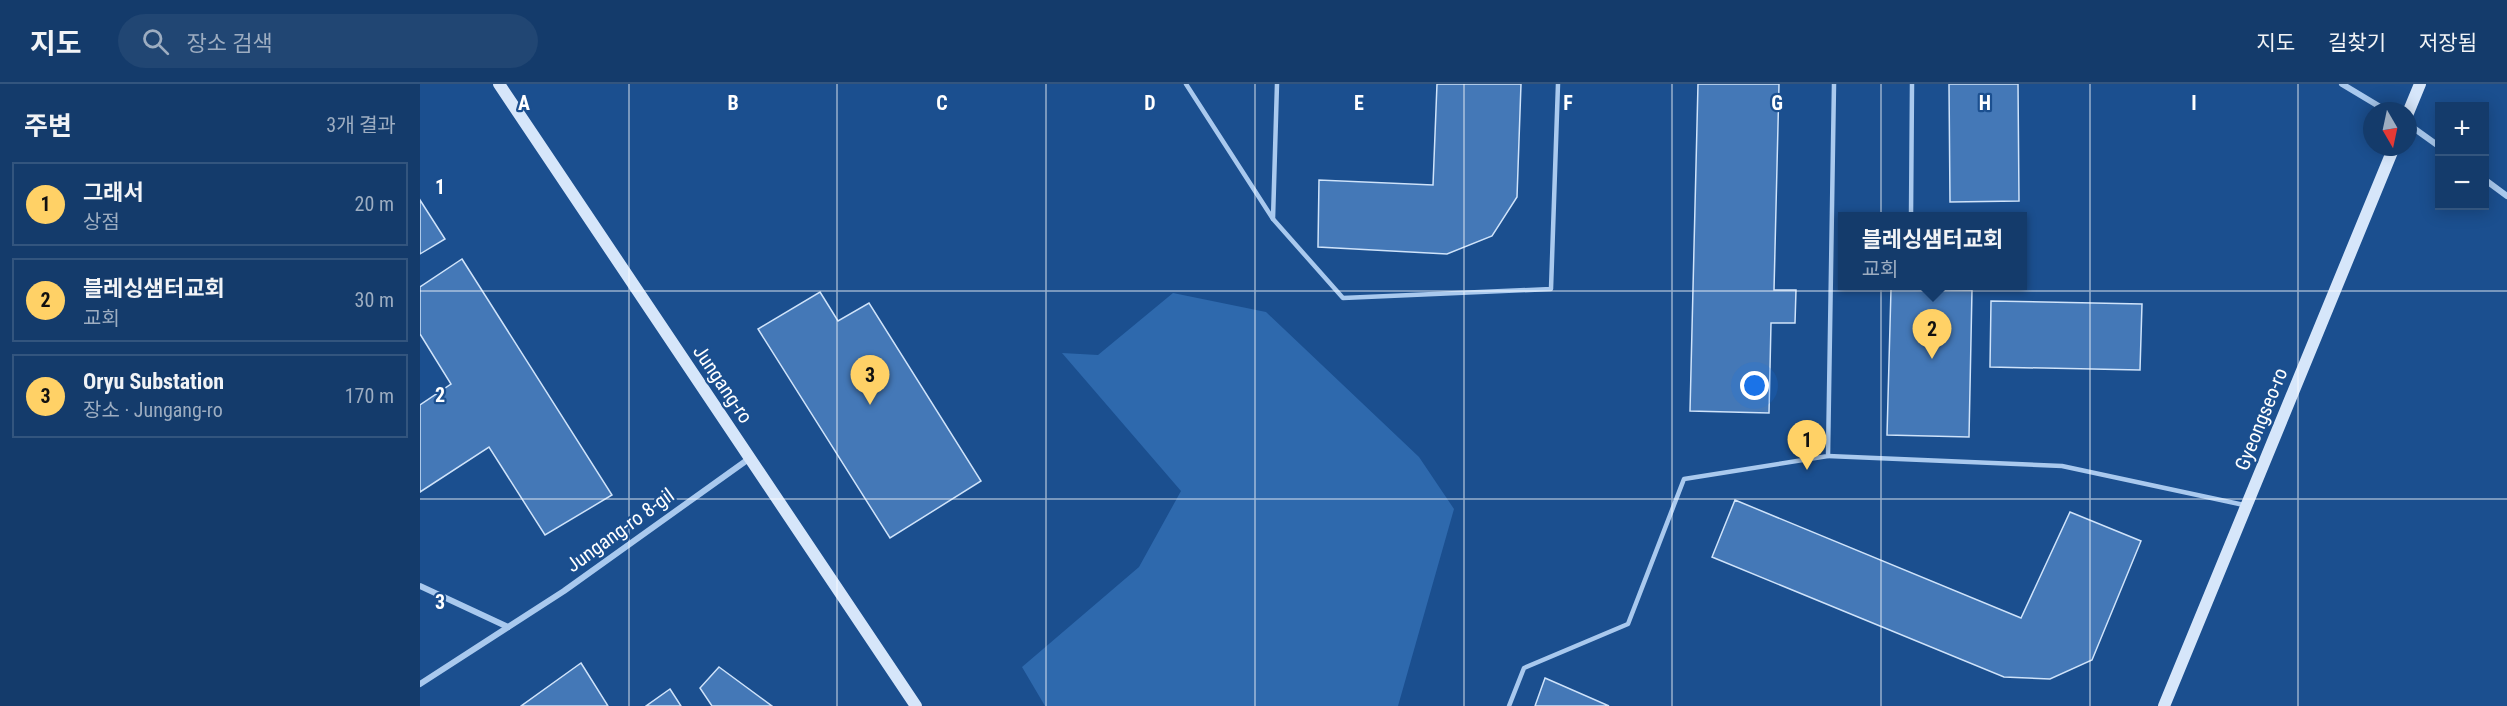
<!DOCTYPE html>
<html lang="ko">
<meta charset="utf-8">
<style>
:root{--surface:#143b6b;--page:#214673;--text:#f1f3f6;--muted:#9dadc1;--line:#33557e;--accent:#ffd166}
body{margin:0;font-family:"Roboto Condensed","Noto Sans KR",sans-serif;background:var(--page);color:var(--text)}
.controls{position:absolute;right:18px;top:18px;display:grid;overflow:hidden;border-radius:0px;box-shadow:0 3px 15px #0003}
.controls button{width:54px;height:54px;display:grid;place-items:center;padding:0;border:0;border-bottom:2px solid var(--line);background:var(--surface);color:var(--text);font:30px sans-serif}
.compass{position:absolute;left:1943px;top:18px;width:54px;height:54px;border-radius:50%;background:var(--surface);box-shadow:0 3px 15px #0003;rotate:171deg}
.you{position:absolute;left:1335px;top:302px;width:21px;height:21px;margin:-15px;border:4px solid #fff;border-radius:50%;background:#1a73e8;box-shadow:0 0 0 9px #1a73e833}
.badge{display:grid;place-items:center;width:39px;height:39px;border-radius:50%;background:var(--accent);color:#111;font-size:20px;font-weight:700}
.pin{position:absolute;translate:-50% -50px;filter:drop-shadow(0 2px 3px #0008)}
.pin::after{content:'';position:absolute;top:32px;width:21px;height:18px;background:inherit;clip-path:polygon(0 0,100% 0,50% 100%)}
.popup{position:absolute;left:1418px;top:128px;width:189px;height:78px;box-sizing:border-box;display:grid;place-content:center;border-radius:0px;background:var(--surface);filter:drop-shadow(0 2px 4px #0005);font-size:20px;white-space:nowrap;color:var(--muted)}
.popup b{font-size:22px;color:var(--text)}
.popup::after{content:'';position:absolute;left:50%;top:100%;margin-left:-12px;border:12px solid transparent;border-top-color:var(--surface)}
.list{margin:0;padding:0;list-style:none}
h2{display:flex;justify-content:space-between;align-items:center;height:78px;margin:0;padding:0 24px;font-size:26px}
h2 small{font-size:20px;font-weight:400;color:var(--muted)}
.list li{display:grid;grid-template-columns:39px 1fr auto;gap:18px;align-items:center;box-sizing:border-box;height:84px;margin:0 12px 12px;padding:0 12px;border:2px solid var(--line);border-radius:0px}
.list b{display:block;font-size:22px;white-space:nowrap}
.list p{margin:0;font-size:20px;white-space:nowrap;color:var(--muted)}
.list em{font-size:20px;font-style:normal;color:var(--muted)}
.icon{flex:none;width:33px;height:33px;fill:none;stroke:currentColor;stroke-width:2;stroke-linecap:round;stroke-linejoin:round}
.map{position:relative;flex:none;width:2087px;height:622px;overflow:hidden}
header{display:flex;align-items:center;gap:36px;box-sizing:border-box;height:84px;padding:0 30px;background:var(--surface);border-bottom:2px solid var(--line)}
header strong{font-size:28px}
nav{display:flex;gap:33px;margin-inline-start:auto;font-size:21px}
.search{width:420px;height:54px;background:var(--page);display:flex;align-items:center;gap:15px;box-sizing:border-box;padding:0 21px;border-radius:33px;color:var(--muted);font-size:22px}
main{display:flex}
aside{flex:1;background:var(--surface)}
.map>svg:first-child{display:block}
</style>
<header>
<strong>지도</strong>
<div class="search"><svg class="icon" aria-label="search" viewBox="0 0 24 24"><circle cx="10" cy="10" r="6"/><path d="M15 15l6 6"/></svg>장소 검색</div>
<nav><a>지도</a><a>길찾기</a><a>저장됨</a></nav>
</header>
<main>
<aside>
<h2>주변<small>3개 결과</small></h2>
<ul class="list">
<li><span class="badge">1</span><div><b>그래서</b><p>상점</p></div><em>20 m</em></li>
<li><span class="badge">2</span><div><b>블레싱샘터교회</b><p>교회</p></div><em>30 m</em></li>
<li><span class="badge">3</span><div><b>Oryu Substation</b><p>장소 · Jungang-ro</p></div><em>170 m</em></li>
</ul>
</aside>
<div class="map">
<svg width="2087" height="622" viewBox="0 0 2087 622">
<rect width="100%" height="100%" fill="#1b4f8f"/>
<path fill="#2e69ad" d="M753,209L846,228L999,373L1034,425L978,622H625L602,583L719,483L761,407L642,269L678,271Z"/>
<g fill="#4478b7" stroke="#cfe3fa" stroke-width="1.5">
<path d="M1017,0H1101L1097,113L1072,152L1027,170L898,163L899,96L1013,101Z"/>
<path d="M1278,0H1359L1354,206H1376L1375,239H1351L1349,329L1270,327Z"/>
<path d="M1529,0H1598L1599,117L1530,118Z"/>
<path d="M0,116L25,155L0,170Z"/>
<path d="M42,175L192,411L125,451L69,363L0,408V321L31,300L0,250V203Z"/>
<path d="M1471,205L1552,206L1549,353L1467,351Z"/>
<path d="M400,208L418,237L449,219L561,397L470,454L338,245Z"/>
<path d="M1571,217L1722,220L1720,286L1570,283Z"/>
<path d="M1315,416L1601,534L1650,428L1721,457L1672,576L1630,595L1584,593L1292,473Z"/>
<path d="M161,579L188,622H101Z"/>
<path d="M299,583L352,622H292L280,604Z"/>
<path d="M1125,594L1189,622H1115Z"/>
<path d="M250,605L261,622H226Z"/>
</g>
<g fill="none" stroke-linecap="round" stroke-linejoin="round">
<g stroke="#a9c9ee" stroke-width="4.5">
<path d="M766,0L853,135L923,214L1131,205L1138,0"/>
<path d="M1491,132L1492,0"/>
<path d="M853,135L857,0"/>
<path d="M1408,372L1642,382L1824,421"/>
<path d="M1089,622L1104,584L1208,540L1264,395L1408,372L1414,0"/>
</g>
<g stroke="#a9c9ee" stroke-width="6">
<path d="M1922,0L1967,27"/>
<path d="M1988,40L2020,63"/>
<path d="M2064,95L2087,112"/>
<path d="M0,502L88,543"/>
<path d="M0,600L144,507L330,374"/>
</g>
<g stroke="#d6e6fa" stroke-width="12">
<path d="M79,0L496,622"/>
<path d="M1988,29L2000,0"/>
<path d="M1744,622L1974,63"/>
</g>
</g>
<path fill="none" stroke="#fff" stroke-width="1.5" stroke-opacity="0.55" d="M209,0V622M417,0V622M626,0V622M835,0V622M1044,0V622M1252,0V622M1461,0V622M1670,0V622M1878,0V622M0,207H2087M0,415H2087"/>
<g text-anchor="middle" stroke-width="4.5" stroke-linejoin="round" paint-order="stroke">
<g font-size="20" fill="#fff" stroke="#1b4f8f">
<text transform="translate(303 300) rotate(56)" y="7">Jungang-ro</text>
<text transform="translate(1841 335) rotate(-68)" y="7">Gyeongseo-ro</text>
<text transform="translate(200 446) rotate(-36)" y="7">Jungang-ro 8-gil</text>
</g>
</g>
<g font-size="20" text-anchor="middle" font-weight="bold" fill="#fff" stroke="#1b4f8f" stroke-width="4.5" stroke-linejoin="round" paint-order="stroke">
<text x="104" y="26">A</text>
<text x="313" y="26">B</text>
<text x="522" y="26">C</text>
<text x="730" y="26">D</text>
<text x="939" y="26">E</text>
<text x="1148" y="26">F</text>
<text x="1357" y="26">G</text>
<text x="1565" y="26">H</text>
<text x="1774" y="26">I</text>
<text x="20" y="110">1</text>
<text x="20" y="318">2</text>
<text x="20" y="525">3</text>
</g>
</svg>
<div class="controls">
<button>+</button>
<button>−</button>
</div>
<svg class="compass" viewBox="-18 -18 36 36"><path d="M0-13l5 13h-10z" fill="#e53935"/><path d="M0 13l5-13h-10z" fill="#9dadc1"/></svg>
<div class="you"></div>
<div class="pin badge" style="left:1387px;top:386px">1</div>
<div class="pin badge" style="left:1512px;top:275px">2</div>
<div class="popup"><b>블레싱샘터교회</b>교회</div>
<div class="pin badge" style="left:450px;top:321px">3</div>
</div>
</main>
